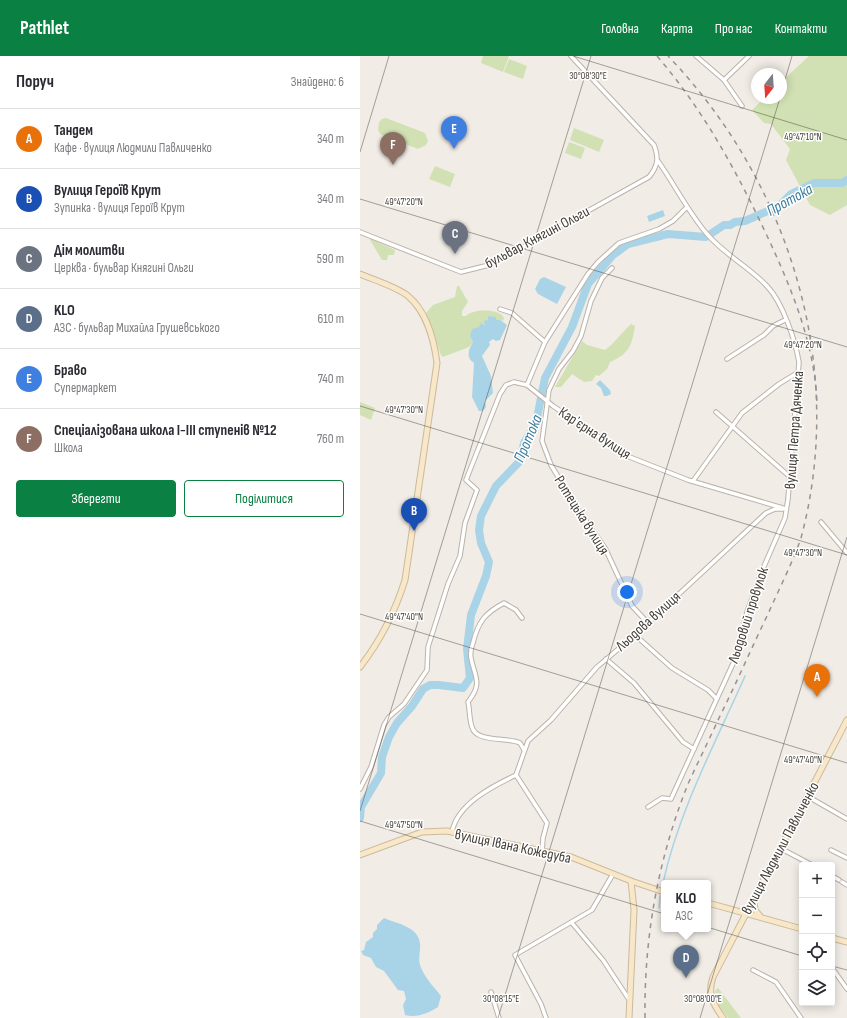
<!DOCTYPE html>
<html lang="uk">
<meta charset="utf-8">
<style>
:root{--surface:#fff;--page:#f2f2f3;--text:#2b2b33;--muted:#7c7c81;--line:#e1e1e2;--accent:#0b8043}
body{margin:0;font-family:"Sofia Sans Condensed",sans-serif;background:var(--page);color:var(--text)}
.controls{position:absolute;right:12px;bottom:12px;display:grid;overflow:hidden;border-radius:4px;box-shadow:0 2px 10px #0003}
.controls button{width:36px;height:36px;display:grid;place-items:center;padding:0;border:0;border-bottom:1px solid var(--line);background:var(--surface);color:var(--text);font:20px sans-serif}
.compass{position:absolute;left:391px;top:12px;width:36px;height:36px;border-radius:50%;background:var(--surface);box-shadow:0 2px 10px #0003;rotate:197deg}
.you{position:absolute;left:267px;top:536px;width:14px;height:14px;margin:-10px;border:3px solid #fff;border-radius:50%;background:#1a73e8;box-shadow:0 0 0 6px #1a73e833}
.badge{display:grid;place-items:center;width:26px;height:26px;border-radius:50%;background:var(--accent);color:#fff;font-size:13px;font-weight:700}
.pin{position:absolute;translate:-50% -33px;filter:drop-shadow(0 1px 2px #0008)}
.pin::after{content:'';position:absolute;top:21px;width:14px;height:12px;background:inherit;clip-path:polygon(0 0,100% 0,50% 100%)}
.popup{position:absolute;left:301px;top:824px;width:50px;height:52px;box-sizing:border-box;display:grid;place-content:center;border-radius:4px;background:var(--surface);filter:drop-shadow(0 1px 3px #0005);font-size:13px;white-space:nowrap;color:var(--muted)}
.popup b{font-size:15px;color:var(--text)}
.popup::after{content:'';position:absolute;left:50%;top:100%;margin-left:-8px;border:8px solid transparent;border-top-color:var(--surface)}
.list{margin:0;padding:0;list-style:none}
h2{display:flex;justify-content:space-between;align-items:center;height:52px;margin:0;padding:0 16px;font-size:17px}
h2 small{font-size:13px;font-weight:400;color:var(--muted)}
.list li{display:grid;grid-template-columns:26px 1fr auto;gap:12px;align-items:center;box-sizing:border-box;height:60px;padding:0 16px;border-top:1px solid var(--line)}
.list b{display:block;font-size:15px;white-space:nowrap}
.list p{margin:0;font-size:13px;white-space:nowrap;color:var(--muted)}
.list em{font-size:13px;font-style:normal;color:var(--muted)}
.actions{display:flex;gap:8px;padding:12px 16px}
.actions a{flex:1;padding:9px 0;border:1px solid var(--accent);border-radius:4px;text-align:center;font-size:14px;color:var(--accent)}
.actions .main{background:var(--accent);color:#fff}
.icon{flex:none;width:22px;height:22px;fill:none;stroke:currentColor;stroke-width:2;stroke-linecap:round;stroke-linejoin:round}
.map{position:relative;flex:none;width:487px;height:962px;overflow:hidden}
header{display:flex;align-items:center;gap:24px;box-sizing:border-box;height:56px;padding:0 20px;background:var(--accent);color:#fff}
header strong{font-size:19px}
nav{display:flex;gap:22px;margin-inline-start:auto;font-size:14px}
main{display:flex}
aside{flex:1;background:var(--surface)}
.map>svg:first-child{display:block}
</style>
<header>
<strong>Pathlet</strong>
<nav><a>Головна</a><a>Карта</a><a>Про нас</a><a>Контакти</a></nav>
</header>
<main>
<aside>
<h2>Поруч<small>Знайдено: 6</small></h2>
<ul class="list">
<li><span class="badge" style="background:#e8710a">A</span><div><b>Тандем</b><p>Кафе · вулиця Людмили Павличенко</p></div><em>340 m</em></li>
<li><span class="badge" style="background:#1a4fb4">B</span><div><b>Вулиця Героїв Крут</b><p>Зупинка · вулиця Героїв Крут</p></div><em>340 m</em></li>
<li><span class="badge" style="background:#6b7280">C</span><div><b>Дім молитви</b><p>Церква · бульвар Княгині Ольги</p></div><em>590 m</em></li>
<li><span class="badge" style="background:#5c6f8a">D</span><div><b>KLO</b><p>АЗС · бульвар Михайла Грушевського</p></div><em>610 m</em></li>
<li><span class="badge" style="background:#3f7fe0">E</span><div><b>Браво</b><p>Супермаркет</p></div><em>740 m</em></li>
<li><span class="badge" style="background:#8d6e63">F</span><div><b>Спеціалізована школа І-ІІІ ступенів №12</b><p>Школа</p></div><em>760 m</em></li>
</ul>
<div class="actions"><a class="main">Зберегти</a><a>Поділитися</a></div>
</aside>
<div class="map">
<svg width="487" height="962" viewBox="0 0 487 962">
<rect width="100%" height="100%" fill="#f1ece6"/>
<g fill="#d1e1b3">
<path d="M123,0H149L143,16L121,7Z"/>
<path d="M449,0H487V149L470,159L450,149L426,104L430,93L411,68L404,67L392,54L404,42H421V26Z"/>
<path d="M149,3L167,10L163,23L144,16Z"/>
<path d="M26,62L65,77L68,85L66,89L58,93L20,78L18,74L19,66L22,63Z"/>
<path d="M214,72L244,84L239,96L210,84Z"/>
<path d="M209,86L225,92L221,103L205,97Z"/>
<path d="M75,110L95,118L90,131L69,123Z"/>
<path d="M9,182L35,194L34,199H28L27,204H22Z"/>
<path d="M97,230H99L108,246L102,255V260H106C113,253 139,252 144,262L143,265L140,264H128L125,270L119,271L110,280L113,286L109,291L83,301L81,299L66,257L73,249L95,241Z"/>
<path d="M271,268L275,270C272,289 269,298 250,306L247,313L239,320L236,319L232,325L224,326L212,318L201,331H195L222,285L227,289L245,294C255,287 261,277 271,268Z"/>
<path d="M0,346L15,352L11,364L0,359Z"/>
<path d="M358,932L359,933L381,962H368L357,947L355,935Z"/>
</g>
<g fill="#a9d4e7">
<path d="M303,154L305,160L289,166L287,160Z"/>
<path d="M184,221L206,231L197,248L178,238L175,233L180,223Z"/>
<path d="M128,260L135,261L137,264H140L147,269L140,284L136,285L133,283L129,286L130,289L122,300L131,320L133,337L125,345L126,351L123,355H119L112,341L114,307C106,302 108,294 113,286L110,280L112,273L119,271L121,267L125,270L124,265L128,264Z"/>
<path d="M240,324L250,334L251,338L247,340H244L241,332L236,328Z"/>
<path d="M24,862C33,866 44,868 52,874C66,885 57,897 60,909C64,921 74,931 81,940L78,951C68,957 58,962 45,959L43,949L46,943L44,935L38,934L24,915L16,911L11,902L3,899L1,895L4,894L6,886L13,881V877L17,873V869Z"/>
</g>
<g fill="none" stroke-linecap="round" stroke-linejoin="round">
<g stroke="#a9d4e7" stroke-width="1.5">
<path d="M303,827C319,754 355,688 385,620"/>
<path d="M299,852L300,840"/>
</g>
<path stroke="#a9d4e7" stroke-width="8" d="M0,762L1,751L21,717L22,701L29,681L37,667L52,650L63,633L70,629H79L103,632L110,622L107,593L111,559L126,520L129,506L121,487L119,474L121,460L136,430L160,405L164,387L176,367L185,322L212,271L228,228L253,199L268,188L308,178L346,181L364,169H370L375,166L385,165L419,150L431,138L454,127H482L487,124"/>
<g stroke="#bbb3aa" stroke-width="5.5">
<g id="street">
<path d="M336,0L364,24L382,50"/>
<path d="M364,24L389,0"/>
<path d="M0,176L101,216L129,209L145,201L289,121C298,110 299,102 294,89L211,0"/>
<path d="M252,212L242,222L231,245L221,280L213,295L199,313L189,334L182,385L191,409L217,452L245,492L272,550L287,566"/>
<path d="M140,253L152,257L185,286"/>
<path d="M367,303L404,279L413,270L425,264"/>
<path d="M167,329L185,286L228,218L238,206L259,187L299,173L313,165L326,152"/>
<path d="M356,356L430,421"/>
<path d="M333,425L382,357L419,328L437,317"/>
<path d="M461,466L487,497"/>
<path d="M162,562L156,554L144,547C125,557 118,566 113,587C111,592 110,597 111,602C115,622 123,627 108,646C110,654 109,663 112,671C116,687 148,681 160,687L164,694"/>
<path d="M275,579L312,612L348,634L356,642"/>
<path d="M246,603L274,627L323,686L334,693"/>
<path d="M0,733L11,711L24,669L29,661L44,648L67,614L68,591L88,528L100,500L105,467L117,434L106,424L140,338L146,329L154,326L167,329L193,350L267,400L328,424L426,453"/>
<path d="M447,740L487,763"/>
<path d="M288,751L302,742L311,743L376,601L387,556L402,515L425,462L428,443L439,306C435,284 423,247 407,230C389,211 365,199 347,178C328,156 315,129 298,105"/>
<path d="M92,776C97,748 133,730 156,719"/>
<path d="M420,792L452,809"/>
<path d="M471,794L487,802"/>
<path d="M182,795L183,782L187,767L156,719L168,685L191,664L237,611L275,579L406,457L415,453H423"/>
<path d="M472,820L479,824"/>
<path d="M482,826L487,829"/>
<path d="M212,867L243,904L268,942"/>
<path d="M472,912L487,933"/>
<path d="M393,914L416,926L441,962"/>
<path d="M131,936L139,962"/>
<path d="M186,962L181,948L155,899L232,854L253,818"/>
</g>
</g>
<g stroke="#cbba9b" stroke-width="7">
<g id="secondary">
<path d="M0,218C14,224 37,231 48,240C66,255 74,284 77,307L45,524C35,556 21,584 0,611"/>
<path d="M0,799L62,776L87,775L211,801L271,825L304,836"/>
<path d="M394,844L395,854L400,860"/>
<path d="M348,847L442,873"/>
<path d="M472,882L487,886"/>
<path d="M269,962L274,854L271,825"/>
<path d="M363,962C353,948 347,938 353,921L487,664"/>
</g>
</g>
<use href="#street" stroke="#fff" stroke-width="3.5"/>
<use href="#secondary" stroke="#f8e8c9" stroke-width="5"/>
<g stroke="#949494" stroke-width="1.5" stroke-dasharray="5 5" stroke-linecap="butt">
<path d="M297,0C345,56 378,118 409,184C433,236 455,290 457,348"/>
<path d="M285,962C284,881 298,803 328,728C338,706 349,684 359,662C376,628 391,593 408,558C419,533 432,508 441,482C487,310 429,126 308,0"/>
</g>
</g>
<path fill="none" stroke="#433d36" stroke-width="1" stroke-opacity="0.45" d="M213,0L487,84M421,37L432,0M0,96L29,0M0,143L487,291M0,350L487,499M0,558L487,707M0,755L231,0M0,765L442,900M472,910L487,914M138,962L420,42M340,962L487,481"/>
<g text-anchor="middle" stroke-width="3" stroke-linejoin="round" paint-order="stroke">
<g font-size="15" fill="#433d36" stroke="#fff">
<text transform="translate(177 181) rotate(-28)" y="5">бульвар Княгині Ольги</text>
<text transform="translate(434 374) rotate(-86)" y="5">вулиця Петра Дяченка</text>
<text transform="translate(235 377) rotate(33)" y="5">Карʼєрна вулиця</text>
<text transform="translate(222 459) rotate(58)" y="5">Ротецька вулиця</text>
<text transform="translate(388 559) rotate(-72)" y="5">Льодовий провулок</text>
<text transform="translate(288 565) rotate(-42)" y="5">Льодова вулиця</text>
<text transform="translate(153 790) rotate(12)" y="5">вулиця Івана Кожедуба</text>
<text transform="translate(420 792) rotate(-62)" y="5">вулиця Людмили Павличенко</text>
</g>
<g font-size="16" font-style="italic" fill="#3a7b9a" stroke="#fff">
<text transform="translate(429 143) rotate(-29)" y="6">Протока</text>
<text transform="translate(167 382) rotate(-67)" y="6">Протока</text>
</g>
</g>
<g font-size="10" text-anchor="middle" fill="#433d36" stroke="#fff" stroke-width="3" stroke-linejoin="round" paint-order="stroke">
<text x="228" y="23">30°08'30"E</text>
<text x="443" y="84">49°47'10"N</text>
<text x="44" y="149">49°47'20"N</text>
<text x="443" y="292">49°47'20"N</text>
<text x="44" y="357">49°47'30"N</text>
<text x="443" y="500">49°47'30"N</text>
<text x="44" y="564">49°47'40"N</text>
<text x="443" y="707">49°47'40"N</text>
<text x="44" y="772">49°47'50"N</text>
<text x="141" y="946">30°08'15"E</text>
<text x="343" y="946">30°08'00"E</text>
</g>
</svg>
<div class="controls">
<button>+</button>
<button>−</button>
<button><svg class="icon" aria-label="locate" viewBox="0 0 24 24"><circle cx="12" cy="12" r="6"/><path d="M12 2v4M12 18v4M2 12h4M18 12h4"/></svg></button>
<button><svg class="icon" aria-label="layers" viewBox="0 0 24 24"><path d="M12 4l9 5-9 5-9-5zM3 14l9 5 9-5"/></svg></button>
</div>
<svg class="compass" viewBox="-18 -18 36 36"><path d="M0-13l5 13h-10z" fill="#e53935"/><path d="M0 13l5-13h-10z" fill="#7c7c81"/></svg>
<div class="you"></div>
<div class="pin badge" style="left:457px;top:641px;background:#e8710a">A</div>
<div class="pin badge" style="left:54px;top:475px;background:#1a4fb4">B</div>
<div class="pin badge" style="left:95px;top:198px;background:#6b7280">C</div>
<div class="pin badge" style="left:326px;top:922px;background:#5c6f8a">D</div>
<div class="popup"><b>KLO</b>АЗС</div>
<div class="pin badge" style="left:94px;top:93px;background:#3f7fe0">E</div>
<div class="pin badge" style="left:33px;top:109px;background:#8d6e63">F</div>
</div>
</main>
